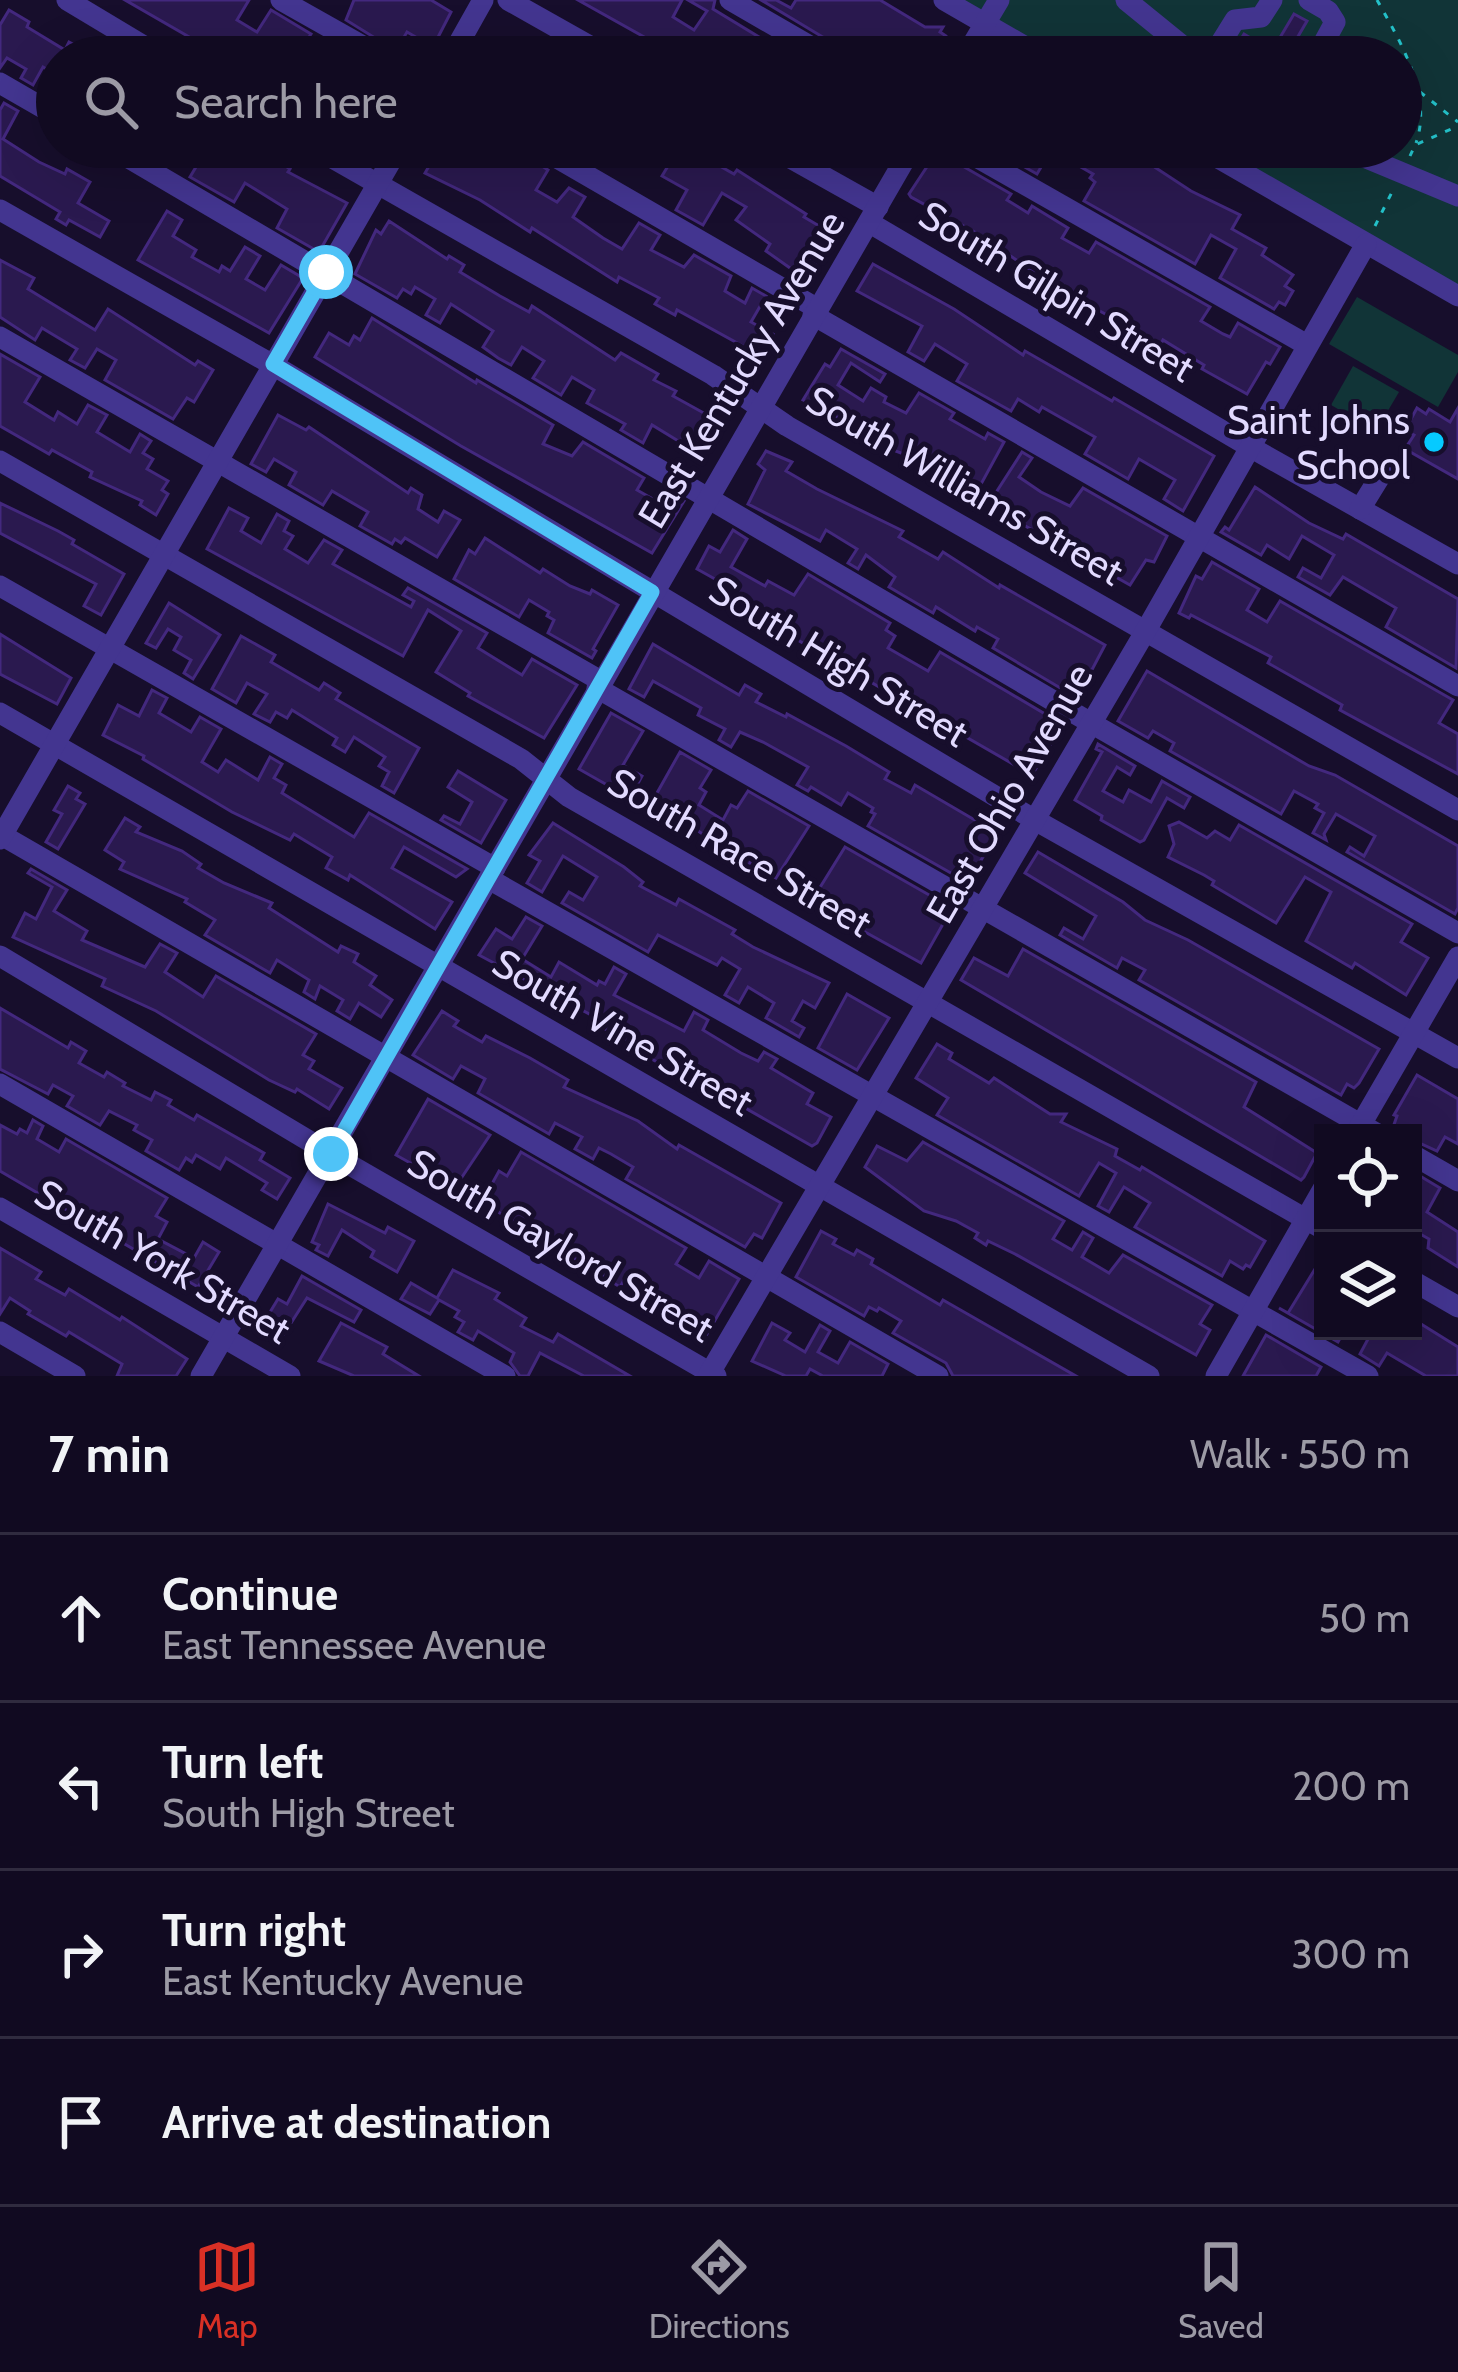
<!DOCTYPE html>
<meta charset="utf-8">
<style>
:root{--surface:#110a21;--page:#1e182e;--text:#f1f3f6;--muted:#9c9aa5;--line:#302b3f;--accent:#d93025}
body{margin:0;font-family:Cabin,sans-serif;background:var(--page);color:var(--text)}
.controls{position:absolute;right:36px;bottom:36px;display:grid;overflow:hidden;border-radius:0px;box-shadow:0 12px 48px #0002}
.controls button{width:108px;height:108px;display:grid;place-items:center;padding:0;border:0;border-bottom:3px solid var(--line);background:var(--surface);color:var(--text);font:60px sans-serif}
.stop{position:absolute;width:36px;height:36px;margin:-27px;border:9px solid #4fc3f7;border-radius:50%;background:#fff}
.stop.end{background:#4fc3f7;border-color:#fff;box-shadow:0 3px 12px #0008}
.list{margin:0;padding:0;list-style:none}
h2{display:flex;justify-content:space-between;align-items:center;height:156px;margin:0;padding:0 48px;font-size:51px}
h2 small{font-size:39px;font-weight:400;color:var(--muted)}
.list li{display:grid;grid-template-columns:78px 1fr auto;gap:36px;align-items:center;box-sizing:border-box;height:168px;padding:0 48px;border-top:3px solid var(--line)}
.list b{display:block;font-size:45px;white-space:nowrap}
.list p{margin:0;font-size:39px;white-space:nowrap;color:var(--muted)}
.list em{font-size:39px;font-style:normal;color:var(--muted)}
.icon{flex:none;width:66px;height:66px;fill:none;stroke:currentColor;stroke-width:2;stroke-linecap:round;stroke-linejoin:round}
.map{position:relative;flex:none;width:1458px;height:1376px;overflow:hidden}
.search{position:absolute;background:var(--surface);box-shadow:0 12px 48px #0002;left:36px;right:36px;top:36px;height:132px;display:flex;align-items:center;gap:30px;box-sizing:border-box;padding:0 42px;border-radius:66px;color:var(--muted);font-size:45px}
.sheet{height:828px;background:var(--surface)}
nav{display:flex;justify-content:space-around;align-items:center;box-sizing:border-box;height:168px;border-top:3px solid var(--line);background:var(--surface);font-size:33px;color:var(--muted)}
nav a{display:grid;justify-items:center;gap:6px}
nav .on{color:var(--accent)}
.map>svg:first-child{display:block}
</style>
<div class="map">
<svg width="1458" height="1376" viewBox="0 0 1458 1376">
<rect width="100%" height="100%" fill="#170e2c"/>
<g fill="#113437">
<path d="M956,0H1458V289L1211,147H1401V57H1055Z"/>
<path d="M1357,297L1458,355V372L1438,407L1329,344Z"/>
<path d="M1353,366L1399,392L1376,431L1331,405Z"/>
</g>
<g fill="#2a194f" stroke="#43287e" stroke-width="3">
<path d="M125,0H249L237,20L257,32L271,10L311,34L296,57H224Z"/>
<path d="M354,0H431L451,12L433,47L407,32L396,51L346,20Z"/>
<path d="M578,0H682L673,17L694,30L707,11L688,0H715L713,9L792,57H680Z"/>
<path d="M761,0H776L791,8L796,0H880L925,27H943L940,32L946,36V41L937,57H856Z"/>
<path d="M9,10L29,22L27,27L65,50L69,42L97,57H57V75L43,67L33,85L21,78L26,69L7,58L0,68V25Z"/>
<path d="M1294,14L1307,21L1286,57H1248L1235,49L1244,34L1272,51Z"/>
<path d="M4,103L18,111L3,139L39,162L65,174L67,169L90,182L78,203L109,221L100,237L69,220L66,225L56,219L60,212L0,176V110Z"/>
<path d="M185,147H257L290,169L288,172L347,203L319,252L277,228L287,209L245,183L234,202L190,177L202,157Z"/>
<path d="M440,147H514L548,170L536,190L557,202L569,188L585,197L573,217L603,238L622,249L639,223L660,235L651,250L684,267L694,255L731,276L725,291L745,303L752,288L766,296L751,322L773,334L761,356L677,310L675,315L655,304L659,298L619,277L617,282L532,228L530,232L480,200L425,173Z"/>
<path d="M621,147H686L734,174L737,170L806,214L804,217L826,230L809,261L816,265L807,280L766,251L770,244L736,220L746,207L722,193L703,225L676,210L687,190L662,176L668,166L647,154L638,166L625,159L629,152Z"/>
<path d="M940,147H944L952,160L1011,194L1007,200L1028,213L1032,206L1068,228L1062,238L1089,253L1096,242L1210,307L1201,321L1223,334L1230,337L1238,323L1280,347L1270,364L1266,362L1247,394L1202,369L1204,365L1163,340L1161,344L1057,288L980,235L911,197L909,194Z"/>
<path d="M1124,147L1191,191L1240,215L1232,229L1266,248L1262,255L1293,275L1285,286L1293,291L1285,305L1279,302L1274,309L1220,278L1236,249L1211,235L1195,264L1084,201L1095,182L1090,178L1093,174L1051,150L1037,174L991,148Z"/>
<path d="M167,211L182,220L173,236L196,250L192,257L219,272L222,266L230,271L245,247L260,256L246,279L265,290L281,265L303,278L269,333L138,260Z"/>
<path d="M389,221L447,259L449,256L464,265L460,272L500,296L529,312L532,306L615,360L621,353L658,374L654,380L676,391L673,396L711,417L693,450L652,425L643,443L621,430L625,424L587,403L594,390L572,377L561,395L533,378L544,361L522,347L511,365L498,358L483,347L493,331L451,304L440,323L426,315L435,299L415,287L411,294L403,289L397,298L355,274L376,230L381,234Z"/>
<path d="M0,260L34,278L28,289L95,330L108,309L195,365L198,361L213,370L194,402L187,398L173,419L105,380L116,360L97,349L85,368L70,360L77,349L42,328L35,340L0,317Z"/>
<path d="M873,264L954,309L1023,355L1025,351L1112,401L1114,398L1214,456L1183,511L1164,499L1175,480L1139,459L1128,479L1085,454L1095,437L1042,407L1039,412L1018,399L1011,411L957,381L967,364L935,344L924,361L908,352L922,326L857,291Z"/>
<path d="M372,318L476,383L477,380L553,425L543,444L572,456L583,442L644,478L637,490L660,503L667,492L684,501L652,553L461,446L315,357L329,333L349,345L354,336L360,340Z"/>
<path d="M841,349L885,374L880,382L851,363L838,385L863,401L871,388L886,397L884,402L906,413L919,393L954,413L950,419L985,439L988,433L1004,442L974,497L909,456L893,450L895,447L803,400L825,364L830,367Z"/>
<path d="M0,354L40,377L25,402L54,420L58,412L77,424L88,405L107,415L97,432L130,452L140,434L151,441L143,453L153,459L147,469L168,481L162,490L168,494L156,515L140,505L142,501L90,477L92,472L52,450L49,454L0,426Z"/>
<path d="M1417,408L1426,414L1429,409L1450,422L1458,408V479L1405,449L1414,435L1405,430Z"/>
<path d="M278,415L306,430L309,427L408,493L411,488L422,495L418,509L438,522L444,511L460,520L437,557L405,538L401,543L395,539L392,544L360,526L368,512L332,491L323,505L289,485L296,472L274,459L266,472L251,464Z"/>
<path d="M766,451L792,462L786,471L817,489L903,531L899,537L938,559L943,552L999,588L1000,585L1105,645L1085,683L1070,675L1062,689L993,648L998,639L977,627L975,631L936,607L933,613L889,587L895,577L866,555L858,569L848,563L857,549L826,530L820,541L748,504L765,470L758,464Z"/>
<path d="M1022,452L1032,458L1019,477L1041,492L1070,506L1083,488L1167,536L1154,562L1146,560L1130,585L988,505Z"/>
<path d="M1255,487L1309,523L1343,539L1346,534L1458,599L1456,668L1386,627L1396,608L1343,577L1330,595L1298,577L1303,568L1321,578L1334,555L1302,536L1289,559L1267,545L1261,555L1221,532L1225,527L1229,530Z"/>
<path d="M0,503L58,531L74,540L72,544L124,574L101,615L84,606L96,584L0,533Z"/>
<path d="M229,508L248,518L241,531L261,543L277,514L289,521L284,531L293,536L285,549L308,563L324,540L342,550L333,564L411,607L414,601L403,595L408,588L487,633L478,648L522,675L532,659L577,685L544,738L468,696L470,693L436,672L461,631L428,610L403,656L207,549Z"/>
<path d="M733,530L747,539L731,567L765,586L768,581L794,595L808,574L890,623L886,630L895,636L888,648L928,671L940,652L1057,721L1047,739L1052,742L1032,775L749,612L752,607L728,593L731,588L697,569L709,546L720,552Z"/>
<path d="M485,538L540,573L543,569L570,586L590,594L592,590L618,605L593,649L596,651L592,658L548,633L554,620L547,616L549,612L529,600L519,617L454,579L469,550L475,554Z"/>
<path d="M1212,562L1259,589L1247,610L1267,622L1280,601L1453,700L1439,723L1458,734V774L1340,710L1342,705L1268,663L1271,657L1191,615L1189,618L1179,613L1196,576L1202,579Z"/>
<path d="M169,603L220,635L193,679L184,673L191,660L174,650L181,637L168,629L156,648L146,643Z"/>
<path d="M0,634L71,678L57,704L0,674Z"/>
<path d="M241,636L275,655L271,662L319,690L324,683L340,693L336,699L419,748L394,793L382,786L389,772L379,766L385,757L354,737L345,752L333,745L337,738L292,710L287,718L276,712L270,722L254,714L267,694L247,683L236,703L212,689Z"/>
<path d="M653,644L739,695L745,685L761,694L756,702L786,717L787,714L846,746L889,772L885,779L911,793L915,785L997,833L977,867L968,861L958,877L868,826L875,814L871,812L873,808L848,793L841,805L811,787L808,791L797,785L808,767L763,742L740,732L731,747L719,740L725,729L698,715L701,708L653,681L644,697L629,689Z"/>
<path d="M1147,671L1309,766L1335,775L1458,846V908L1455,914L1347,852L1350,847L1364,856L1375,836L1336,814L1324,834L1326,840L1313,833L1324,813L1315,808L1318,804L1294,791L1281,814L1170,751L1174,743L1153,731L1148,738L1118,721Z"/>
<path d="M152,690L167,698L159,713L191,732L200,717L221,729L202,762L218,772L226,760L258,780L270,757L282,764L274,778L286,785L282,793L354,837L369,813L467,869L456,877L404,847L392,868L452,902L435,929L350,875L348,880L326,868L332,857L294,834L290,840L232,812L143,759L144,756L103,735L118,705L139,716Z"/>
<path d="M611,713L643,731L623,765L642,776L630,798L579,769Z"/>
<path d="M1098,744L1135,766L1130,775L1117,767L1103,791L1123,802L1129,790L1151,802L1162,781L1190,797L1184,808L1167,798L1144,840L1140,842L1101,820L1102,816L1075,800L1102,752L1096,749Z"/>
<path d="M680,752L711,770L700,788L706,792L699,805L723,820L731,805L737,808L748,791L809,826L776,878L750,863L748,868L725,857L708,847L712,840L687,824L685,828L648,809Z"/>
<path d="M458,771L506,800L481,843L441,820L444,816L460,824L472,802L448,787Z"/>
<path d="M68,786L80,793L76,799L85,804L58,849L46,842L62,814L54,810Z"/>
<path d="M125,818L140,827L136,832L182,851L201,864L198,868L224,883L272,903L269,908L338,952L341,946L358,954L354,962L376,976L370,985L392,1000L381,1017L359,1003L350,1019L337,1011L343,1000L320,986L315,999L304,992L309,980L277,960L270,973L205,935L215,920L185,902L187,899L120,869L124,862L105,850Z"/>
<path d="M1179,822L1207,838L1215,831L1230,840L1239,825L1412,924L1401,942L1428,958L1406,995L1355,963L1352,968L1306,941L1331,892L1305,877L1276,923L1212,885L1214,881L1204,875L1168,857L1174,844L1169,826Z"/>
<path d="M553,823L624,867L643,882L640,886L676,905L679,899L735,930L732,934L753,947L829,983L815,1008L803,1001L792,1021L804,1028L799,1037L766,1018L774,1003L748,987L739,1003L725,995L740,969L722,958L717,965L658,935L648,952L562,903L569,892L583,900L597,877L563,856L542,892L527,883L540,861L529,855Z"/>
<path d="M845,847L952,908L921,963L811,902Z"/>
<path d="M1038,852L1123,902L1145,920L1188,940L1379,1049L1359,1083L1354,1088L1347,1084L1341,1095L1139,980L1145,970L1122,958L1117,968L1060,935L1064,928L1083,939L1096,916L1025,873Z"/>
<path d="M31,869L67,890L54,911L87,931L82,940L145,967L160,944L177,953L165,972L203,997L216,976L316,1034L303,1055L314,1061L309,1069L342,1088L329,1109L297,1089L295,1092L269,1080L156,1011L102,986L105,979L13,937L25,913L36,919L52,887L28,873Z"/>
<path d="M526,917L542,926L522,959L551,977L559,962L597,985L599,981L605,984L614,967L626,974L614,995L684,1031L694,1012L708,1020L703,1030L741,1053L758,1061L764,1052L777,1059L771,1068L813,1093L807,1104L831,1117L817,1143L812,1146L664,1062L663,1065L644,1055L647,1051L605,1029L608,1024L479,955L496,929L512,939Z"/>
<path d="M1023,949L1256,1082L1244,1107L1317,1153L1304,1177L1301,1180L961,980L974,958L1008,976Z"/>
<path d="M847,994L889,1018L857,1070L818,1048Z"/>
<path d="M0,1008L68,1048L71,1042L86,1051L79,1063L104,1077L107,1072L125,1083L123,1086L151,1100L155,1092L171,1100L168,1105L194,1120L197,1115L264,1153L260,1160L290,1178L277,1199L262,1190L267,1183L226,1158L220,1169L196,1155L192,1162L186,1158L179,1170L146,1151L152,1140L134,1130L137,1125L109,1111L100,1125L67,1106L73,1096L53,1085L48,1094L0,1069Z"/>
<path d="M442,1011L458,1021L454,1026L482,1042L486,1036L530,1058L568,1080L564,1087L638,1121L677,1149L679,1145L781,1203L762,1238L754,1234L745,1247L626,1179L633,1167L611,1154L599,1148L593,1159L575,1149L582,1137L555,1123L549,1134L478,1093L485,1079L461,1066L453,1079L413,1055Z"/>
<path d="M937,1044L952,1053L949,1059L989,1083L994,1078L1050,1114H1066L1061,1122L1117,1149L1115,1156L1140,1170L1142,1167L1265,1241L1250,1267L1246,1265L1243,1269L1230,1261L1222,1276L1135,1227L1150,1203L1124,1187L1109,1212L1098,1206L1116,1173L1099,1163L1079,1196L937,1115L948,1098L916,1078Z"/>
<path d="M1417,1075L1458,1099V1144L1445,1137L1437,1151L1413,1140V1133H1391L1397,1116L1394,1115Z"/>
<path d="M428,1099L490,1135L456,1186L414,1160L412,1164L396,1155Z"/>
<path d="M33,1120L43,1126L37,1139L59,1152L66,1139L167,1198L156,1216L167,1222L158,1239L194,1258L203,1242L219,1252L198,1287L111,1236L115,1230L80,1211L77,1216L0,1171V1125L17,1134L20,1129L27,1133Z"/>
<path d="M923,1142L1064,1221L1053,1239L1072,1250L1083,1232L1093,1238L1082,1257L1109,1273L1123,1255L1212,1305L1200,1324L1210,1330L1196,1355L1015,1254L988,1241L986,1245L975,1238L978,1233L956,1221L924,1211L865,1167L877,1146L907,1161Z"/>
<path d="M521,1152L686,1248L676,1264L699,1278L709,1261L739,1279L707,1334L647,1299L650,1295L624,1280L620,1287L482,1202L499,1171L507,1176Z"/>
<path d="M1415,1173L1440,1188L1427,1212L1458,1232V1267L1428,1248L1429,1239L1413,1230Z"/>
<path d="M328,1204L385,1233L388,1227L414,1241L397,1272L371,1257L374,1251L342,1230L328,1256L316,1250L319,1245L312,1242Z"/>
<path d="M821,1231L836,1239L833,1244L854,1255L857,1250L873,1259L871,1264L940,1305L943,1300L1076,1376H953L946,1363L893,1333L901,1321L879,1308L877,1311L869,1307L864,1316L796,1277Z"/>
<path d="M0,1248L41,1272L36,1279L65,1295L69,1289L120,1320L122,1317L187,1359L176,1376H117L122,1364L69,1332L66,1336L28,1314L30,1311L10,1298L0,1314Z"/>
<path d="M1323,1256V1331H1344L1338,1342L1279,1308L1288,1313Z"/>
<path d="M453,1270L499,1293L495,1299L526,1318L521,1326L553,1342L558,1334L630,1376H584L540,1353L528,1376H520L510,1362L514,1353L478,1331L473,1340L458,1332L464,1322L455,1317L459,1311L439,1300L430,1314L401,1299L411,1283L437,1298Z"/>
<path d="M302,1276L361,1310L354,1322L307,1298L284,1334L264,1322L278,1299L287,1304Z"/>
<path d="M1413,1319L1458,1347V1376H1426L1387,1353L1379,1366L1360,1354L1368,1339L1354,1331H1413Z"/>
<path d="M341,1323L387,1347L383,1354L419,1376H354L319,1361Z"/>
<path d="M772,1323L790,1333L785,1340L805,1352L820,1325L830,1331L818,1352L838,1363L850,1342L888,1364L882,1376H823L810,1369L806,1376H786L752,1361Z"/>
<path d="M1266,1335L1321,1367L1316,1376H1243Z"/>
</g>
<g fill="none" stroke-linecap="round" stroke-linejoin="round">
<g stroke="#24c1c9" stroke-width="3" stroke-dasharray="6 9" stroke-linecap="butt">
<path d="M1377,0C1400,41 1433,95 1416,143"/>
<path d="M1420,92L1458,122"/>
<path d="M1410,156L1415,145L1458,126"/>
<path d="M1375,226L1395,186"/>
</g>
<g stroke="#433590" stroke-width="21">
<path d="M67,0L162,57"/>
<path d="M281,0L382,57"/>
<path d="M508,0L609,57"/>
<path d="M730,0L829,57"/>
<path d="M944,0L1043,57"/>
<path d="M1126,0L1196,57"/>
<path d="M1309,0L1328,11L1335,22L1316,57"/>
<path d="M451,57L483,0"/>
<path d="M965,57L999,0"/>
<path d="M1212,57L1235,20L1261,17L1272,0"/>
<path d="M0,83L57,116"/>
<path d="M110,147L1091,723L1458,933"/>
<path d="M313,147L713,375L787,426L1458,810"/>
<path d="M538,147L818,309"/>
<path d="M771,147L878,207"/>
<path d="M959,147L1307,345"/>
<path d="M1199,147L1458,296"/>
<path d="M1340,147L1458,196"/>
<path d="M0,210L273,365L1035,820L1458,1058"/>
<path d="M870,223L1250,447L1458,564"/>
<path d="M813,315L1458,686"/>
<path d="M0,337L601,681"/>
<path d="M0,461L521,759L569,797L1323,1229"/>
<path d="M1360,509L1384,470"/>
<path d="M0,586L495,868"/>
<path d="M597,688L1376,1133"/>
<path d="M0,713L1149,1376"/>
<path d="M0,834L938,1376"/>
<path d="M0,839L399,147"/>
<path d="M489,879L1368,1376"/>
<path d="M0,956L331,1154L716,1376"/>
<path d="M0,1084L505,1376"/>
<path d="M1356,1133L1458,957"/>
<path d="M1413,1155L1458,1181"/>
<path d="M0,1208L290,1376"/>
<path d="M1413,1281L1458,1307"/>
<path d="M0,1332L75,1376"/>
<path d="M201,1376L912,147"/>
<path d="M708,1376L1145,632L1366,244"/>
<path d="M1216,1376L1323,1189"/>
</g>
</g>
<g fill="none" stroke-linecap="round" stroke-linejoin="round">
<path stroke="#4fc3f7" stroke-width="15" d="M326,272L273,364L652,592L331,1154"/>
</g>
<circle fill="#06caff" stroke="#170e2c" stroke-width="4.5" cx="1434" cy="442" r="12"/>
<g text-anchor="middle" stroke-width="10" stroke-linejoin="round" paint-order="stroke">
<g font-size="39" fill="#e2daff" stroke="#170e2c">
<text transform="translate(1057 291) rotate(31)" y="14">South Gilpin Street</text>
<text transform="translate(741 369) rotate(-59)" y="14">East Kentucky Avenue</text>
<text transform="translate(965 485) rotate(30)" y="14">South Williams Street</text>
<text transform="translate(839 661) rotate(31)" y="14">South High Street</text>
<text transform="translate(1009 793) rotate(-60)" y="14">East Ohio Avenue</text>
<text transform="translate(740 852) rotate(30)" y="14">South Race Street</text>
<text transform="translate(623 1032) rotate(30)" y="14">South Vine Street</text>
<text transform="translate(561 1245) rotate(30)" y="14">South Gaylord Street</text>
<text transform="translate(163 1261) rotate(30)" y="14">South York Street</text>
</g>
<g font-size="39" fill="#e2daff" stroke="#170e2c" text-anchor="end">
<text x="1410" y="434">Saint Johns<tspan x="1410" dy="45">School</tspan></text>
</g>
</g>
</svg>
<div class="controls">
<button><svg class="icon" aria-label="locate" viewBox="0 0 24 24"><circle cx="12" cy="12" r="6"/><path d="M12 2v4M12 18v4M2 12h4M18 12h4"/></svg></button>
<button><svg class="icon" aria-label="layers" viewBox="0 0 24 24"><path d="M12 4l9 5-9 5-9-5zM3 14l9 5 9-5"/></svg></button>
</div>
<div class="stop" style="left:326px;top:272px"></div>
<div class="stop end" style="left:331px;top:1154px"></div>
<div class="search"><svg class="icon" aria-label="search" viewBox="0 0 24 24"><circle cx="10" cy="10" r="6"/><path d="M15 15l6 6"/></svg>Search here</div>
</div>
<section class="sheet">
<h2>7 min<small>Walk · 550 m</small></h2>
<ul class="list">
<li><svg class="icon" aria-label="ahead" viewBox="0 0 24 24"><path d="M12 20V5M6 11l6-6 6 6"/></svg><div><b>Continue</b><p>East Tennessee Avenue</p></div><em>50 m</em></li>
<li><svg class="icon" aria-label="left" viewBox="0 0 24 24"><path d="M17 20v-9H6M10 6l-5 5 5 5"/></svg><div><b>Turn left</b><p>South High Street</p></div><em>200 m</em></li>
<li><svg class="icon" aria-label="right" viewBox="0 0 24 24"><path d="M7 20v-9h11M14 6l5 5-5 5"/></svg><div><b>Turn right</b><p>East Kentucky Avenue</p></div><em>300 m</em></li>
<li><svg class="icon" aria-label="arrive" viewBox="0 0 24 24"><path d="M6 21V4h12l-3 4 3 4H6"/></svg><div><b>Arrive at destination</b></div></li>
</ul>
</section>
<nav>
<a class="on"><svg class="icon" aria-label="map" viewBox="0 0 24 24"><path d="M3 6l6-2 6 2 6-2v14l-6 2-6-2-6 2zM9 4v14M15 6v14"/></svg>Map</a>
<a><svg class="icon" aria-label="directions" viewBox="0 0 24 24"><path d="M12 3l9 9-9 9-9-9zM9 14v-3h6M13 9l2 2-2 2"/></svg>Directions</a>
<a><svg class="icon" aria-label="saved" viewBox="0 0 24 24"><path d="M7 4h10v16l-5-4-5 4z"/></svg>Saved</a>
</nav>
